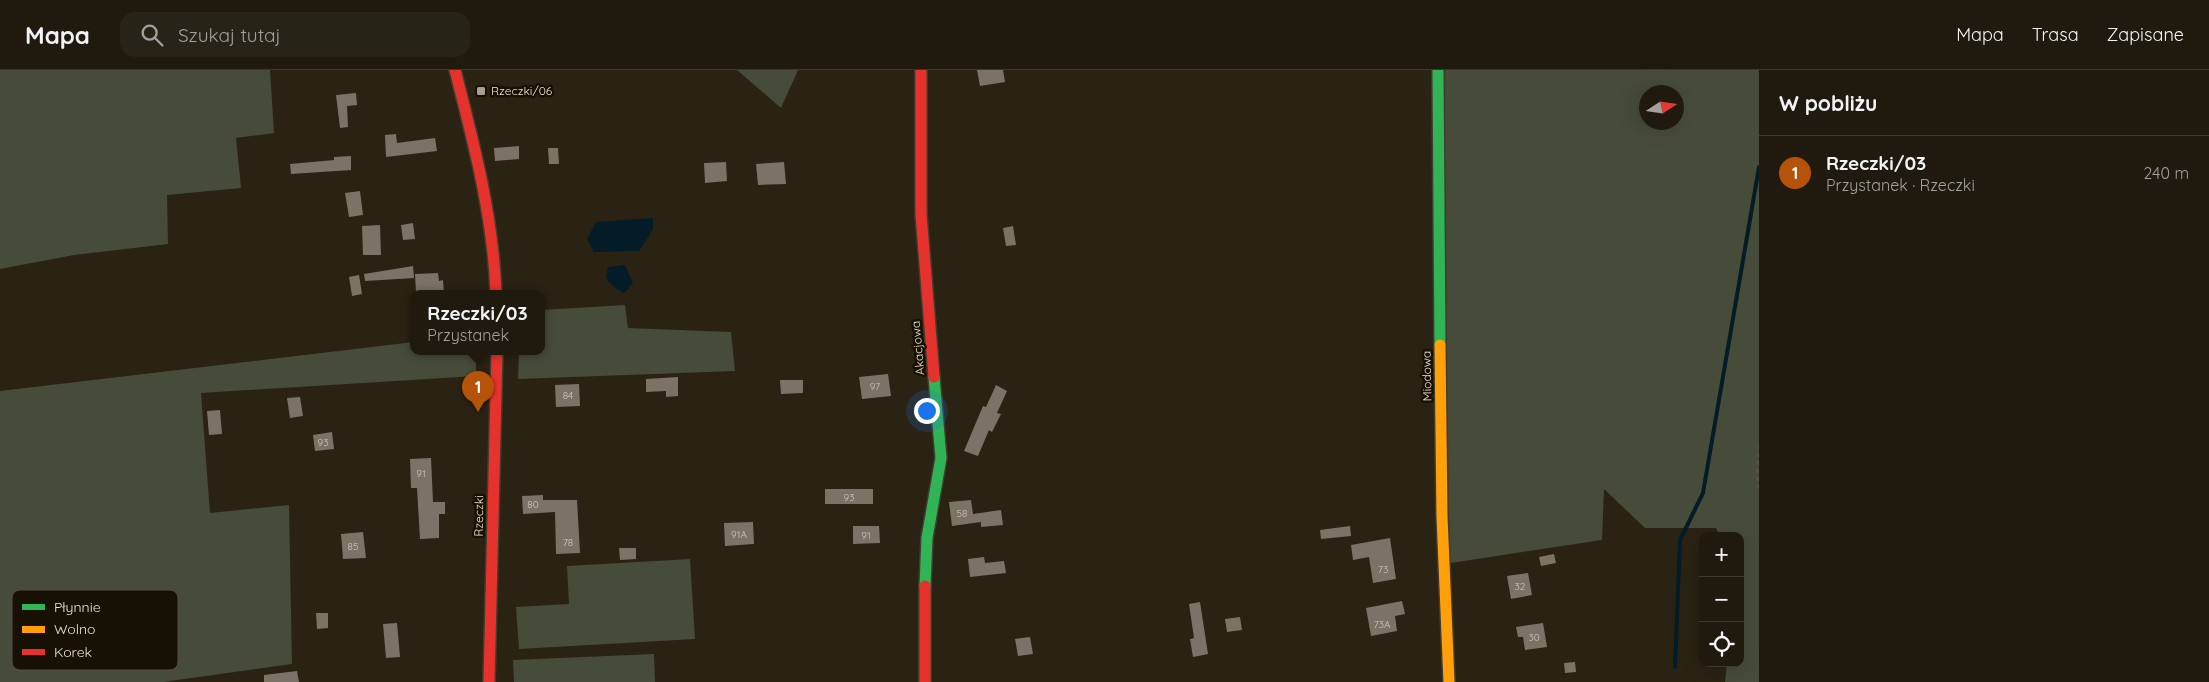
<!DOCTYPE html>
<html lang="pl">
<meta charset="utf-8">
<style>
:root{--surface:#201a0e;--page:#282317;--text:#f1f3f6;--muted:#a2a19e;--line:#3d382e;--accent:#b45309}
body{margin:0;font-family:Quicksand,sans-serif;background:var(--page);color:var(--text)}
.controls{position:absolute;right:15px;bottom:15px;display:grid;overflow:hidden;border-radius:10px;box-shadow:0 5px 20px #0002}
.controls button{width:45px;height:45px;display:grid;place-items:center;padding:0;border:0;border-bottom:1px solid var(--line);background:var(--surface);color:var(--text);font:25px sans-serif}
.compass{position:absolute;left:1639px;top:15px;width:45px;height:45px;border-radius:50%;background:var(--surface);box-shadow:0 5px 20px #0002;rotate:78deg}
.you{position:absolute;left:926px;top:340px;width:18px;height:18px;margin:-12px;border:4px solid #fff;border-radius:50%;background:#1a73e8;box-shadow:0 0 0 8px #1a73e833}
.badge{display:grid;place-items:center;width:32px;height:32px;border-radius:50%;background:var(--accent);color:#fff;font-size:16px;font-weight:700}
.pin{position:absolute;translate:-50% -41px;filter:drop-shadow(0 1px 2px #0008)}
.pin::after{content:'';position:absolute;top:26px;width:18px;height:15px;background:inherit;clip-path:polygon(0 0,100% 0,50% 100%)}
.popup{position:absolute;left:410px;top:220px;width:135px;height:65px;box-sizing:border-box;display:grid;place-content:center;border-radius:10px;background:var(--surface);filter:drop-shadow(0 1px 4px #0005);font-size:16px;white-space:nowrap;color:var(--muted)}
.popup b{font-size:19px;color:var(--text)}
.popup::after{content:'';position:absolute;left:50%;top:100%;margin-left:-10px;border:10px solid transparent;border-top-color:var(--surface)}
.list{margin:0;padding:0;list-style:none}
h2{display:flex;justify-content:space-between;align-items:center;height:65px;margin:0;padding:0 20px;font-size:21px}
h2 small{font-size:16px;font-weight:400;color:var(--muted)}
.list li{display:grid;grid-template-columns:32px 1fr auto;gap:15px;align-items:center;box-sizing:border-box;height:75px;padding:0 20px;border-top:1px solid var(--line)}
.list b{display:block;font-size:19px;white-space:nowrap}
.list p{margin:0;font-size:16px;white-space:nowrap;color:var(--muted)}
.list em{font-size:16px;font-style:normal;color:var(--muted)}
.icon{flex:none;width:28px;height:28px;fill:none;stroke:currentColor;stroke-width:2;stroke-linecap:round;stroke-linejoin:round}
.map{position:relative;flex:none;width:1759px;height:612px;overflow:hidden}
header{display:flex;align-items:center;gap:30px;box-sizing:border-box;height:70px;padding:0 25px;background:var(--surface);border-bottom:1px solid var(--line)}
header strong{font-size:24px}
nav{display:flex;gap:28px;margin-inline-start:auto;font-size:18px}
.search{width:350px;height:45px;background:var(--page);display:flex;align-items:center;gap:12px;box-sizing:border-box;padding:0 18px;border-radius:15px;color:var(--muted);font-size:19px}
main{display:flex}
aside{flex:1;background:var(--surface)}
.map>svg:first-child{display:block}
</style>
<header>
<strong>Mapa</strong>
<div class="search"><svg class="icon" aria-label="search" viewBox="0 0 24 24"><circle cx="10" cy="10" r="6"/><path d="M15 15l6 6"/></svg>Szukaj tutaj</div>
<nav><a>Mapa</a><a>Trasa</a><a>Zapisane</a></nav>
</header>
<main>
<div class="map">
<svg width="1759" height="612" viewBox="0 0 1759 612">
<rect width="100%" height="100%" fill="#2a2212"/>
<g fill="#474b39" fill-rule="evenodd">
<path d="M0,0H270L274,63L236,68L241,118L167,125L168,174L74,185L0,199Z"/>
<path d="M737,0H798L781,38Z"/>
<path d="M1438,0H1759V612H1725L1727,593H1740V466H1720L1716,458H1645L1604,419L1602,470L1444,494ZM1646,22H1676V52H1646Z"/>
<path d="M625,235L628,258L731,262L735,301L518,309L519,281H542V240Z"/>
<path d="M414,272V281H476V306L201,323L210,443L289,435L292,594L163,612H0V321Z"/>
<path d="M690,489L695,569L519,579L516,537L569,534L567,496Z"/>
<path d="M654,584L655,612H514L513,590Z"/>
</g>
<g fill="#041c27">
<path d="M653,148V159L639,181L594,182L587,169L596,152Z"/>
<path d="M625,195L633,213L624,223L615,218L606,208L608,197Z"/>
</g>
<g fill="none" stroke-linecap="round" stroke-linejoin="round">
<path stroke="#041c27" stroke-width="4" d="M1675,597L1680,470L1703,423L1759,97"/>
</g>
<g fill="#7d7268">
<path d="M977,0H1003L1005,12L980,16Z"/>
<path d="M356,23L357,35L347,36L348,57L340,58L336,25Z"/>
<path d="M396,64L397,73L435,68L437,81L386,87L385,65Z"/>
<path d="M519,76V89L495,91L494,78Z"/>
<path d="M548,78H558L559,94H549Z"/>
<path d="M351,86V100L291,104L290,94L334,90V87Z"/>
<path d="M726,92L727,111L705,113L704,93Z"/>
<path d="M784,92L786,114L758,115L756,94Z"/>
<path d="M360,121L363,145L349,147L345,123Z"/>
<path d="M413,153L415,169L403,170L401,155Z"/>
<path d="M380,155L381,185H363L362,156Z"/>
<path d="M1013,156L1016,175L1006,176L1003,158Z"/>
<path d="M413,196L414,208L365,211L364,204Z"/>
<path d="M438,203L439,211L443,210L444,223H416L415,204Z"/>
<path d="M359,205L362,224L352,226L349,207Z"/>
<path d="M888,304L891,326L862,329L859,307Z"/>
<path d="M678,307V326L666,327V321L646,322V309Z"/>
<path d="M780,310H803V323L781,324Z"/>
<path d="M579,314L580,336L556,337L555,315Z"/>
<path d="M996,315L1007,321L997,343L1001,344L992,362L989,360L978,386L964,381L983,336L986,337Z"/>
<path d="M300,327L303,346L290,348L287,328Z"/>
<path d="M220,340L222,364L209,365L207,341Z"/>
<path d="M332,362L334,379L315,381L313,365Z"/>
<path d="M431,388L433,432H445V444H439V468L420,469L417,418H411L410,389Z"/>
<rect x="825" y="419" width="48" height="15"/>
<path d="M543,425V430H577L580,483L556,484L555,442L523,444L522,426Z"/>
<path d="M971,430L973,444L1001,440L1003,455L981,457V452L952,456L949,432Z"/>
<path d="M753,452L754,474L725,476L724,453Z"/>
<path d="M853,456H879L880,473L853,474Z"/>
<path d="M1350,456L1351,466L1321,469L1320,460Z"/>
<path d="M363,462L366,488L343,489L341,464Z"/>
<path d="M1390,468L1396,509L1373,513L1369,487L1353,490L1351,475Z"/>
<path d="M619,478H636V489L620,490Z"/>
<path d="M1554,484L1556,493L1541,496L1539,487Z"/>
<path d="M984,487L985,493L1004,491L1006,503L970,507L968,489Z"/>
<path d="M1528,503L1532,525L1511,529L1507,506Z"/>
<path d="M1402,531L1405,544L1395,546L1397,561L1371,566L1366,538Z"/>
<path d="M1200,532L1208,584L1193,587L1190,569L1194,568L1189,534Z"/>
<path d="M316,543H328V558L317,559Z"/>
<path d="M1240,547L1242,560L1227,562L1225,549Z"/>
<path d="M397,553L400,587L386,588L383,554Z"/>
<path d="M1543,553L1547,577L1525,580L1523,567H1518L1516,557Z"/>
<path d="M1030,567L1033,584L1018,586L1015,569Z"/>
<path d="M1575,592L1576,602L1565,603L1564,593Z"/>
<path d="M297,601L299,612H264V605Z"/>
</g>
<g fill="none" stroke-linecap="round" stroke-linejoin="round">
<g stroke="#423c2f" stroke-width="14">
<g id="fast">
<path d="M1438,0L1440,275"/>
<path d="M925,516L927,468L941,388L934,307"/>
</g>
</g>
<g stroke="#423c2f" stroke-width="14">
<path id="slow" d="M1440,275L1442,446L1449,612"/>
</g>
<g stroke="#423c2f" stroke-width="14">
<g id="jam">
<path d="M455,0C474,74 493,146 496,223"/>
<path d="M921,0V144L934,307"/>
<path d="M925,516V612"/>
<path d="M489,612L497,281"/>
</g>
</g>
<path stroke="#5a5348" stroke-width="2.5" stroke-dasharray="4 4" stroke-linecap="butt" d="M1759,375L1757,405L1759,418"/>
<use href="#fast" stroke="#30b455" stroke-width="11"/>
<use href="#slow" stroke="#ff9f0a" stroke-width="11"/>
<use href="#jam" stroke="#e5322d" stroke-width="11"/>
</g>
<rect fill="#a89f8e" stroke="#171005" stroke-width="2" x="476" y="16" width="10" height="10" rx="2.5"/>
<g text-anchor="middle" stroke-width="5" stroke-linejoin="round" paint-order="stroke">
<g font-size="10" fill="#d0c6b7">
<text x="875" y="320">97</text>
<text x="568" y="329">84</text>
<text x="323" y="376">93</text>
<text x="421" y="407">91</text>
<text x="849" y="431">93</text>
<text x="533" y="438">80</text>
<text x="962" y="447">58</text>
<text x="739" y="468">91A</text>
<text x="866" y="469">91</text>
<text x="568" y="476">78</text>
<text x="353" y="480">85</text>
<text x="1383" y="503">73</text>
<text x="1520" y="520">32</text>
<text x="1382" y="558">73A</text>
<text x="1534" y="571">30</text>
</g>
<g font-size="12" fill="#ece2d1" stroke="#171005" text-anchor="start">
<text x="491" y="25">Rzeczki/06</text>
</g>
<g font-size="12" fill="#ece2d1" stroke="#171005">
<text transform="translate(918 278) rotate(-95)" y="4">Akacjowa</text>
<text transform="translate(1427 306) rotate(-91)" y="4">Miodowa</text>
<text transform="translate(479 446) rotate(-89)" y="4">Rzeczki</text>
</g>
</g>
<rect x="12" y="520" width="166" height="80" rx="8" fill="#171005" stroke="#574f42" stroke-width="1"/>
<rect x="22" y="534" width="23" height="6" fill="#30b455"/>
<rect x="22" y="556" width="23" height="7" fill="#ff9f0a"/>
<rect x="22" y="579" width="23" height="6" fill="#e5322d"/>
<g font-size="14" fill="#ece2d1">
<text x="54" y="542">Płynnie</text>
<text x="54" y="564">Wolno</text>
<text x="54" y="587">Korek</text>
</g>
</svg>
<div class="controls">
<button>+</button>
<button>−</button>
<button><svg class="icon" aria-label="locate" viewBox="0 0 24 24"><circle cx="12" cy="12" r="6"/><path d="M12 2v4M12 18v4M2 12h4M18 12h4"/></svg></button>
</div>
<svg class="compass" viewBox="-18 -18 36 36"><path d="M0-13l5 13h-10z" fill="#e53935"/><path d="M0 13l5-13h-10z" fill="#a2a19e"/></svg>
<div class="you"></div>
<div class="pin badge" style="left:478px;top:342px">1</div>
<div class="popup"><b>Rzeczki/03</b>Przystanek</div>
</div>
<aside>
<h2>W pobliżu<small></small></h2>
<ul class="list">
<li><span class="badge">1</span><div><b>Rzeczki/03</b><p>Przystanek · Rzeczki</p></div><em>240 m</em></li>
</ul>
</aside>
</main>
